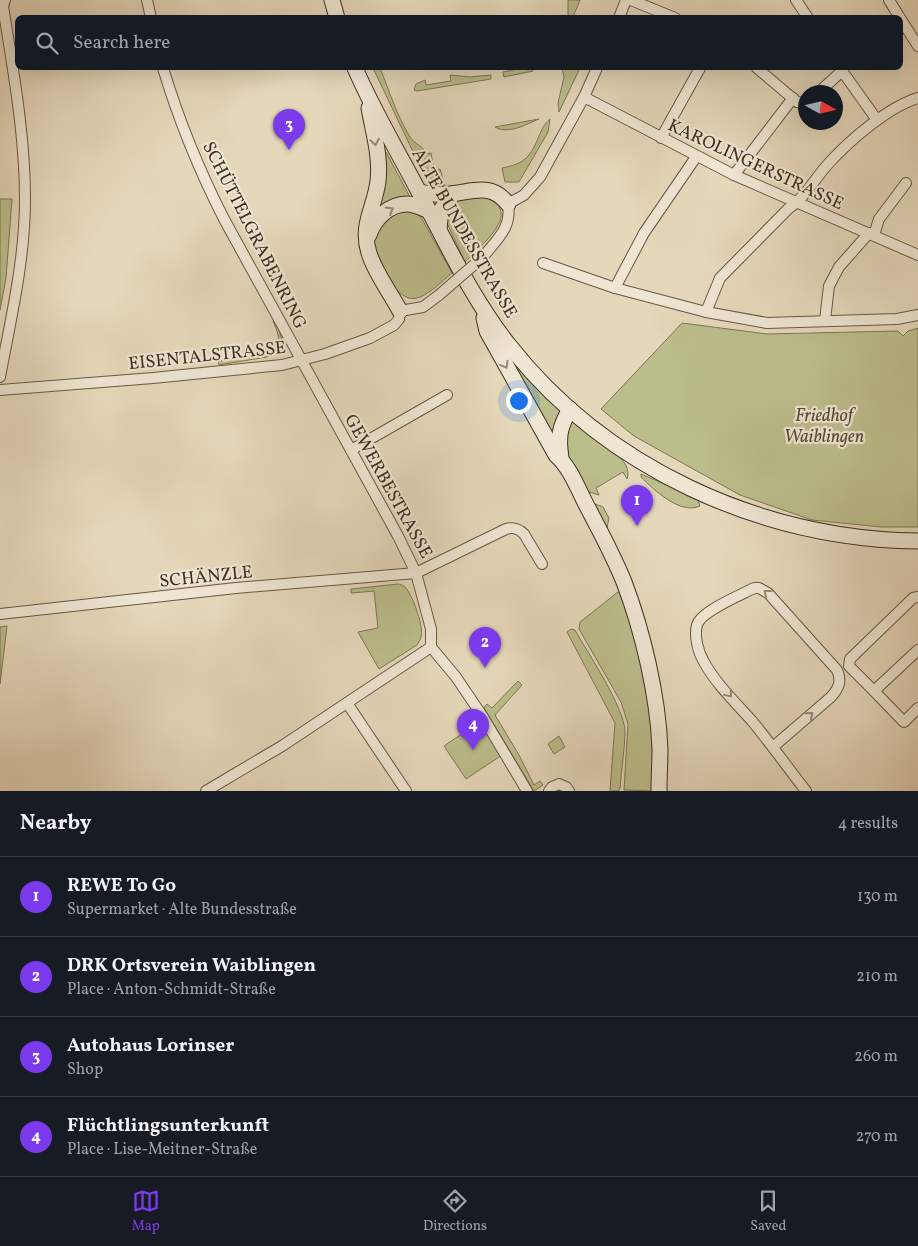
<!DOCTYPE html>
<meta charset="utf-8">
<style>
:root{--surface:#171b24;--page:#20242c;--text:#f1f3f6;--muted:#9ea1a6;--line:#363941;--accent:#7c3aed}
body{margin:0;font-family:Vollkorn,serif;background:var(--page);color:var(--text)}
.compass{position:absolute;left:798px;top:85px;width:45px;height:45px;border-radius:50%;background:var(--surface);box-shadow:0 5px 20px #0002;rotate:98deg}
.you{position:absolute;left:518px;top:400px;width:18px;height:18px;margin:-12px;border:4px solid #fff;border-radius:50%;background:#1a73e8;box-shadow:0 0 0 8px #1a73e833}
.badge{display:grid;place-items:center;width:32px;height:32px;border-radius:50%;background:var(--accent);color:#fff;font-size:16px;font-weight:700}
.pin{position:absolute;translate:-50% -41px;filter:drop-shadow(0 1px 2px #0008)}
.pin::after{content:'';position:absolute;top:26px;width:18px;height:15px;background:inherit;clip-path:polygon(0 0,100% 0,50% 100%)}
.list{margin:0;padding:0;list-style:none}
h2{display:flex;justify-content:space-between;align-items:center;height:65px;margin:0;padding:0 20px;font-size:21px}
h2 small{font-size:16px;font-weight:400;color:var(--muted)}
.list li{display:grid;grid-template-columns:32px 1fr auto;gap:15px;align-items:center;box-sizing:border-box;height:80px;padding:0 20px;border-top:1px solid var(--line)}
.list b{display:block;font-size:19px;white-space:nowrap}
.list p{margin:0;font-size:16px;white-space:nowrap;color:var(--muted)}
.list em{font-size:16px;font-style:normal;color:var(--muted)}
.icon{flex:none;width:28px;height:28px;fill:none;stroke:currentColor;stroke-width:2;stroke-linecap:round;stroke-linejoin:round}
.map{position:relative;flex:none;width:918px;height:791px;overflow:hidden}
.search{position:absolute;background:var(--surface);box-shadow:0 5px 20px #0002;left:15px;right:15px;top:15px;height:55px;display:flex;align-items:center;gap:12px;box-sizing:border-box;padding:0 18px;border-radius:8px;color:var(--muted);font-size:19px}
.sheet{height:385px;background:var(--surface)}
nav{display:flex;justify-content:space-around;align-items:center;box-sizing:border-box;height:70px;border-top:1px solid var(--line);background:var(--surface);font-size:14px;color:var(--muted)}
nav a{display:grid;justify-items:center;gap:2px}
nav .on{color:var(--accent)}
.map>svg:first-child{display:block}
</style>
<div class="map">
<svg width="918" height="791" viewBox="0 0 918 791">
<rect width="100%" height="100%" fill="#e5d7ba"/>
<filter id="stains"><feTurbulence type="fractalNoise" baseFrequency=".004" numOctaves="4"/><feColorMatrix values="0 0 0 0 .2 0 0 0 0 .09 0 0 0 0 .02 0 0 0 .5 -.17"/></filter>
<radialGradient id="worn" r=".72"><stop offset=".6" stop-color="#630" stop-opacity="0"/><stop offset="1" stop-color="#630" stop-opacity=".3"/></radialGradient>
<g fill="#bbbd8b" stroke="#7c7656">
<path d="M568,0H580L573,17H568Z"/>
<path d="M373,68H380C389,90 397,116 410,137C415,145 423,145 426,154L431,153L434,170L440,169L445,186H437L428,183Z"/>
<path d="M522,68H532L533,71L504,77L503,72Z"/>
<path d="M562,68H580L559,112L558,103L564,77Z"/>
<path d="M450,75L470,77L491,75V79L417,91L414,90L416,84L425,80L426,85L451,81Z"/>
<path d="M539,119C527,124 508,135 495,127Z"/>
<path d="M550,119L548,132L519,182H505L502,168C525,164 531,156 539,136C542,129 544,124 550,119Z"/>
<path d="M381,151L386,152L411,199L377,214Z"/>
<path d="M480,196C528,209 482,244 465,262L447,223L446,214L456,199Z"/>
<path d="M0,199H12L6,278L0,310Z"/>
<path d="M411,209L418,214L422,219L452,273C442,281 432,292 420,297C396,308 378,259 372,243L387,216Z"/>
<path d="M276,320L282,340L281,347L278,352L267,357L219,365L218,361C229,360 240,358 250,356C275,353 286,348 273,321Z"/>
<path d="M682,323L767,334L898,331L903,336L908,331L918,328V527H881L812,520L740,495L634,436L601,409Z"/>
<path d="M513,363L561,409L555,439Z"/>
<path d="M572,417C586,429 616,450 625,464C628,469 629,474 627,479L623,472L596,488L599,495L586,491L566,454L565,427Z"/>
<path d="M641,474L693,496L698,500L700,506C680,515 654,490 641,477Z"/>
<path d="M593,503L603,507L609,518L607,528H605Z"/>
<path d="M398,584C403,585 405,586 408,591C414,600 424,627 421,637C421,639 418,643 417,645L379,669L358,632L378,628L374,591L351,593V589Z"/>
<path d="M618,592L622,595C632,628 642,661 648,695C653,727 653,759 653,791L624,790L628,724L621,702L579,629L580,622Z"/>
<path d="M7,626L0,684V627Z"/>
<path d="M571,629L575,630C588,653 624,707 625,731C625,750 621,770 620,789L618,791H610L615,723L567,632Z"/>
<path d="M518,681L522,685L495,715L519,755L534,785L540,781L543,785L534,791L484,708L487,704L492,708Z"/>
<path d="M482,720L502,755L466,779L444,746Z"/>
<path d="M559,736L565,747L554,754L548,744Z"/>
</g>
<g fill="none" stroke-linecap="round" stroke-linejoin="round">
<g stroke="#685846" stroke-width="12">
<g id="street">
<path d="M147,0L151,18"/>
<path d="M631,0L675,18"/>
<path d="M796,0L808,18"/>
<path d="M889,0L900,18"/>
<path d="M619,18L626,0"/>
<path d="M900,18L918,46"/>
<path d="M163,68C179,121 199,170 224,219L398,536L416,573L431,629V647L456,677L483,717L527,791"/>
<path d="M757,68L797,102L806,103"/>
<path d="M840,68L877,120"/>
<path d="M819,92L842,71"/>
<path d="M584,97L734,175L918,255"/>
<path d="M661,138L700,68"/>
<path d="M734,175L793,98"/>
<path d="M874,235L879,219L906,183"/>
<path d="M483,257C497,239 512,228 508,204L524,195L540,177L584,97L597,68"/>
<path d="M543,263L615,288L706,312L767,323L897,319L918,315"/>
<path d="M615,288L644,233L696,157"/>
<path d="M706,312L720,278L788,209C805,198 815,178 829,163C850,140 888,107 918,98"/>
<path d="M825,320L829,286L839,267L869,233"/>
<path d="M0,377C11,318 25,259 25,199C25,134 13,70 3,6L5,0"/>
<path d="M0,390L153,378L282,365L325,354L370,338L394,325L399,319L400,311L423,307L439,295"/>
<path d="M351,450L447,395"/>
<path d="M0,614L236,588L416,573L506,529C513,527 518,528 524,534L542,564"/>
<path d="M918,650L874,691L904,722L918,708"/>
<path d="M874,691L849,666L850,659L913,598L918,597"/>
<path d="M347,703L406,791"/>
<path d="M773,747L831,697C839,688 842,681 837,670L768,593L759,588H754C741,595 701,611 697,625C694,636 698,652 704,662C716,684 736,703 752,721C771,744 788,768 806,791"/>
<path d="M206,791L282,746L431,647"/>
<path d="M549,791L552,787L559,784L566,787L569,791"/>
</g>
</g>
<g stroke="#3e2e20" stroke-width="17">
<g id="secondary">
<path d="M332,0L337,18"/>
<path d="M355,68C373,110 397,150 418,190C446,242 471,297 508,344C605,468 761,539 918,541"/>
<path d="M369,108C373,131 381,157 378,181C375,207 360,225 369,253C375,273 390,292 400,311"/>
<path d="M419,192C430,194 440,195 450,194C473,192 491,182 508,204"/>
<path d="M439,229L441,210L453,194"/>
<path d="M369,235C374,219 389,204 407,204C415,204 422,208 429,211"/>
<path d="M484,318L487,331L556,455C571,468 579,492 589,510C601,533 614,557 624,582C643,632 658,696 660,749C660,763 659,777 659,791"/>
<path d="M561,458C558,437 559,428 570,409"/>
</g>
</g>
<use href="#street" stroke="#eee5d2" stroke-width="10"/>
<use href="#secondary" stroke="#eee5d2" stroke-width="15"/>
<g stroke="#685846" stroke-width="12" stroke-linecap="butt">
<path id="street-bridge" d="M439,295L483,257"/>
</g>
<use href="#street-bridge" stroke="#eee5d2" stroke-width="10"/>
</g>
<defs><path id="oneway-chevron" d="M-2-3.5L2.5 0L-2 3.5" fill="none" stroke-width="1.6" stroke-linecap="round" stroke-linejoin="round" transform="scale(1.25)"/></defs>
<g stroke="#968a79">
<use href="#oneway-chevron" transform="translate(375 142) rotate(81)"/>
<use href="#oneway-chevron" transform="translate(390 210) rotate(-30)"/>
<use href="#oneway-chevron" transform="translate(505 365) rotate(61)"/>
<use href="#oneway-chevron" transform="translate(767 593) rotate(-142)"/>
<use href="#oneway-chevron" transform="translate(729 694) rotate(50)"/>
<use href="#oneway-chevron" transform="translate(810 715) rotate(-40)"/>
</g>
<g text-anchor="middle" stroke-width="4.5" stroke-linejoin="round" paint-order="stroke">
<g font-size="18" fill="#3e2e20" stroke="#eee5d2">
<text transform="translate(756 164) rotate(25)" y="6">KAROLINGERSTRASSE</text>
<text transform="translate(465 233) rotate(60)" y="6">ALTE BUNDESSTRASSE</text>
<text transform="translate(255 235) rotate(63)" y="6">SCHÜTTELGRABENRING</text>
<text transform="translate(207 355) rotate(-6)" y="6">EISENTALSTRASSE</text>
<text transform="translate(389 486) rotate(61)" y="6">GEWERBESTRASSE</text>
<text transform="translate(206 576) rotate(-6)" y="6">SCHÄNZLE</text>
</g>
<g font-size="18" font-style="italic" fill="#574b35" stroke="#eee5d2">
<text x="824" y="421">Friedhof<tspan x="824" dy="21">Waiblingen</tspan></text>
</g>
</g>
<rect width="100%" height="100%" filter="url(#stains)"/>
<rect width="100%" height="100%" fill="url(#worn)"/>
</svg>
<svg class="compass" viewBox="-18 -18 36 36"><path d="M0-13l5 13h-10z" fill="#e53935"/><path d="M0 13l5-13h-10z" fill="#9ea1a6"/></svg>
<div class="you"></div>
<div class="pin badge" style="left:637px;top:526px">1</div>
<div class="pin badge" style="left:485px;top:668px">2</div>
<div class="pin badge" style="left:289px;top:150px">3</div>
<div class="pin badge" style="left:473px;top:750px">4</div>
<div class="search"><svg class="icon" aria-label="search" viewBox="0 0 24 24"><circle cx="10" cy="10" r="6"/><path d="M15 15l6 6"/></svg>Search here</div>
</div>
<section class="sheet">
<h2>Nearby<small>4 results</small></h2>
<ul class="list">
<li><span class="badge">1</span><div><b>REWE To Go</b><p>Supermarket · Alte Bundesstraße</p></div><em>130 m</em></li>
<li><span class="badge">2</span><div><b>DRK Ortsverein Waiblingen</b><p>Place · Anton-Schmidt-Straße</p></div><em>210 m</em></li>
<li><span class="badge">3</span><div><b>Autohaus Lorinser</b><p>Shop</p></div><em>260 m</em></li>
<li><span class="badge">4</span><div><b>Flüchtlingsunterkunft</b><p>Place · Lise-Meitner-Straße</p></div><em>270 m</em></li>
</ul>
</section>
<nav>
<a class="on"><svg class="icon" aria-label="map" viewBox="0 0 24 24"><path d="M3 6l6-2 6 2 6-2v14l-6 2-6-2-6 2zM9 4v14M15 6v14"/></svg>Map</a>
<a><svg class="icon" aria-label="directions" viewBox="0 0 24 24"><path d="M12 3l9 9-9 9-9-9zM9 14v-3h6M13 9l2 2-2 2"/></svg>Directions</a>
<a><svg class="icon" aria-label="saved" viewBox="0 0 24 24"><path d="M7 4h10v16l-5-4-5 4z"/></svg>Saved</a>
</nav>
